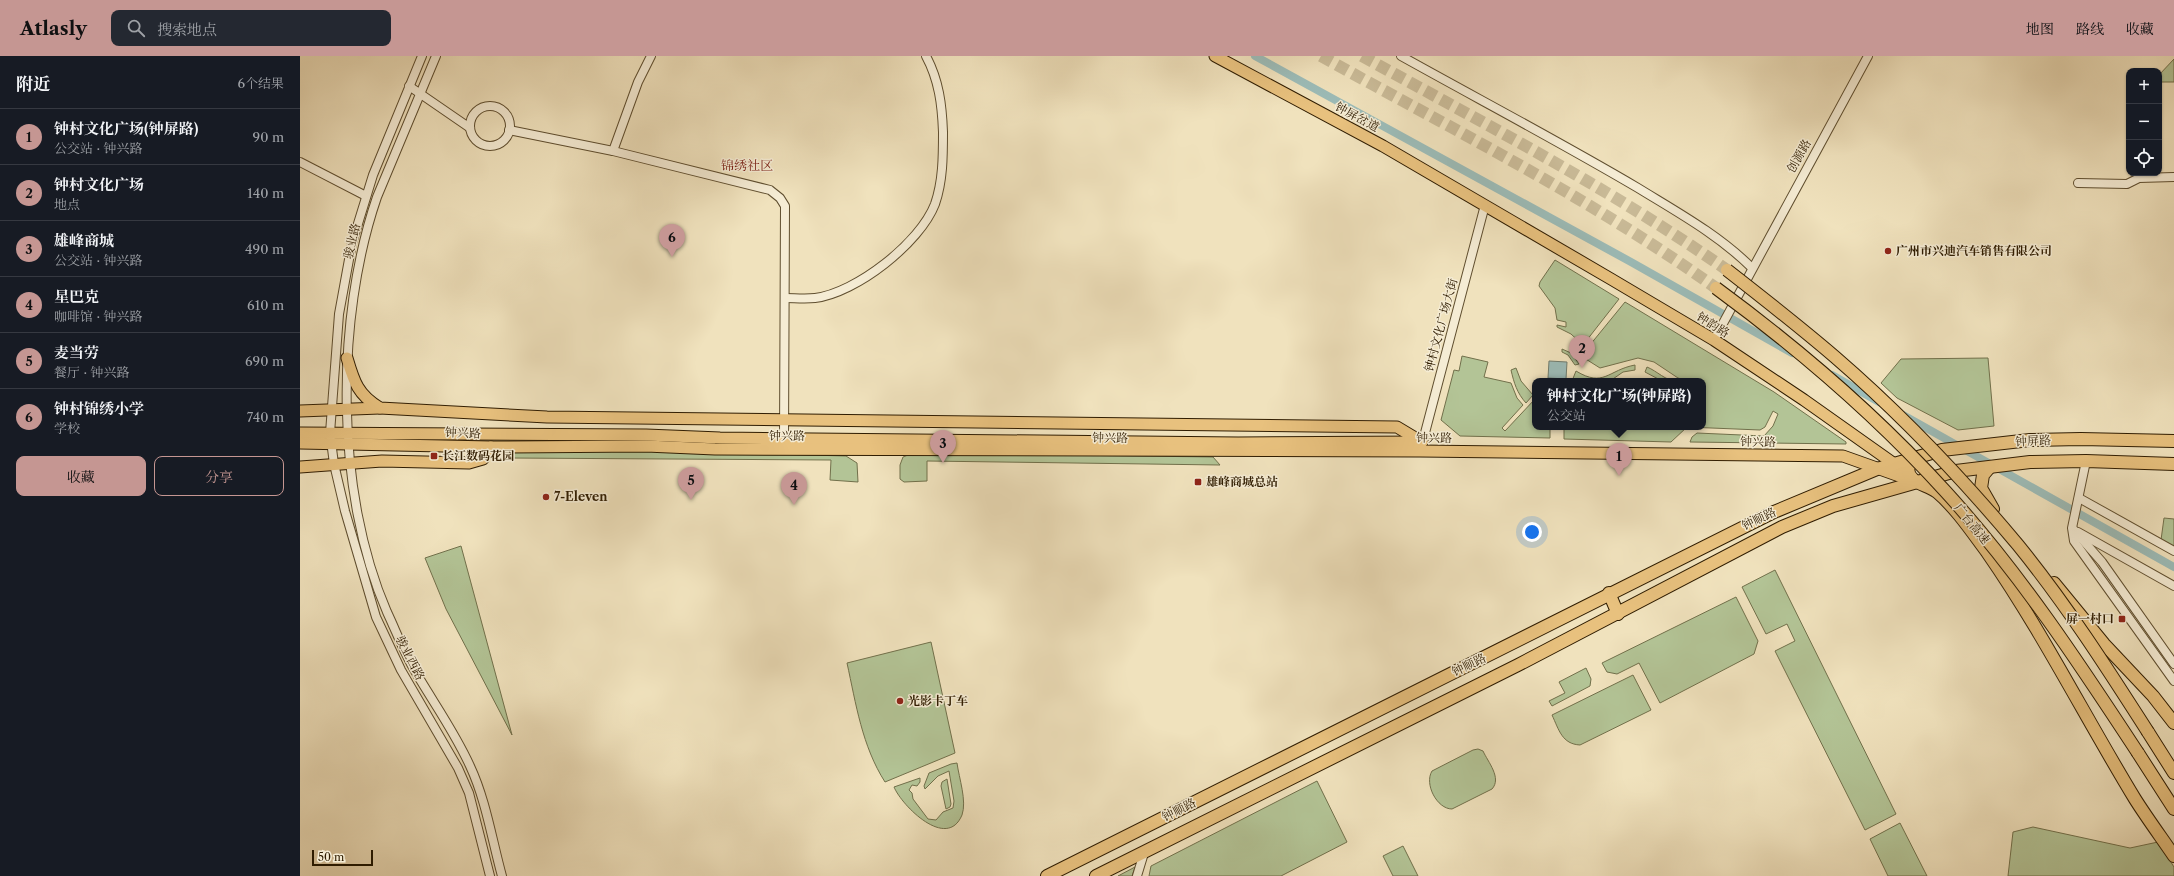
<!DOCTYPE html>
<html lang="zh">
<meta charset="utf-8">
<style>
:root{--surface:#171b24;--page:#242831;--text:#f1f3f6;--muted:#9ea1a6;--line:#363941;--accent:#c59692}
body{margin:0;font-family:"Libre Caslon Text","Noto Serif SC",serif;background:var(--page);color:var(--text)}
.controls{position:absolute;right:12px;top:12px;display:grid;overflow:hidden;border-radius:8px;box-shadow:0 1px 3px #0004}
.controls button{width:36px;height:36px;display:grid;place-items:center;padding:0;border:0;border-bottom:1px solid var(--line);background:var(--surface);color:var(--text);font:20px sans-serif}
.scale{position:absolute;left:12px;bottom:10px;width:61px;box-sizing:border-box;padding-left:4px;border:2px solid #2f1c00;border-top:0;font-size:11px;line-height:14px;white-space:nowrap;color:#2f1c00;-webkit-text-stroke:3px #f5ecd4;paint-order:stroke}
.you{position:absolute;left:1232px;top:476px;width:14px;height:14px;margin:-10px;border:3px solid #fff;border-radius:50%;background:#1a73e8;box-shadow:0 0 0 6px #1a73e833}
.badge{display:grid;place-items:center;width:26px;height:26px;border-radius:50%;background:var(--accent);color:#111;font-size:13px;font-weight:700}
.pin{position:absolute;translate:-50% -33px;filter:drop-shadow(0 1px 2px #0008)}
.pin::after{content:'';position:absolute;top:21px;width:14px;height:12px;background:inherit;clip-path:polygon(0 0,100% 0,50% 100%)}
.popup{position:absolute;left:1232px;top:322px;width:174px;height:52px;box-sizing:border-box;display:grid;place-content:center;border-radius:8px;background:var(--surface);filter:drop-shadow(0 1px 3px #0005);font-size:13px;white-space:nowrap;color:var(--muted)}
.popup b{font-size:15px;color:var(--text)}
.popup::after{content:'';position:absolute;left:50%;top:100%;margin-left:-8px;border:8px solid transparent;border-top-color:var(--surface)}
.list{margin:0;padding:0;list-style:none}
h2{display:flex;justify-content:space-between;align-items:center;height:52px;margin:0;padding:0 16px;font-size:17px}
h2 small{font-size:13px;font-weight:400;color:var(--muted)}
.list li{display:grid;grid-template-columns:26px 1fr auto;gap:12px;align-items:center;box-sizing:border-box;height:56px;padding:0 16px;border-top:1px solid var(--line)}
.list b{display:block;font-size:15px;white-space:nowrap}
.list p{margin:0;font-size:13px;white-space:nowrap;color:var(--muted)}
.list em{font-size:13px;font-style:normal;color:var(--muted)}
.actions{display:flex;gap:8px;padding:12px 16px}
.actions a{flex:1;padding:9px 0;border:1px solid var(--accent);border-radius:8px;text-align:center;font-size:14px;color:var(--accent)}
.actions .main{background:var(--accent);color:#111}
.icon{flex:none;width:22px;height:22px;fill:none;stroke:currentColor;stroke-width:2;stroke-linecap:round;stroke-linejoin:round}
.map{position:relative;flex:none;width:1874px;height:820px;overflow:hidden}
header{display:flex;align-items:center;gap:24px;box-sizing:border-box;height:56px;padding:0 20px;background:var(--accent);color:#111}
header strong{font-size:19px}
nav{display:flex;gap:22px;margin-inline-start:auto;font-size:14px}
.search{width:280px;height:36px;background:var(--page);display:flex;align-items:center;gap:10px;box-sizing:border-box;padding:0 14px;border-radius:8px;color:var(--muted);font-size:15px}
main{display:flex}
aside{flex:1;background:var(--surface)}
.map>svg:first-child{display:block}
</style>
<header>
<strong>Atlasly</strong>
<div class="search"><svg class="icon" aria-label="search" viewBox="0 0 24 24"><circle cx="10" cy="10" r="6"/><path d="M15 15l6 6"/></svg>搜索地点</div>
<nav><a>地图</a><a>路线</a><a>收藏</a></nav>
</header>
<main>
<aside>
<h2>附近<small>6个结果</small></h2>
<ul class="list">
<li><span class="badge">1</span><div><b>钟村文化广场(钟屏路)</b><p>公交站 · 钟兴路</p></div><em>90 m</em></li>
<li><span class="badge">2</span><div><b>钟村文化广场</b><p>地点</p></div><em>140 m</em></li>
<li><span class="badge">3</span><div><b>雄峰商城</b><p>公交站 · 钟兴路</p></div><em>490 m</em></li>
<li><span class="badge">4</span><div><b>星巴克</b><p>咖啡馆 · 钟兴路</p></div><em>610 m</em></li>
<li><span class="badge">5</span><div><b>麦当劳</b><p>餐厅 · 钟兴路</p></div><em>690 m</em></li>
<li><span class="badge">6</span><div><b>钟村锦绣小学</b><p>学校</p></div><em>740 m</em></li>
</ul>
<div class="actions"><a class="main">收藏</a><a>分享</a></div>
</aside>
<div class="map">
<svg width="1874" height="820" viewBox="0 0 1874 820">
<rect width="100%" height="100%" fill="#f0e2bd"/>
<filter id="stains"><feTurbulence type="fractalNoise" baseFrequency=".005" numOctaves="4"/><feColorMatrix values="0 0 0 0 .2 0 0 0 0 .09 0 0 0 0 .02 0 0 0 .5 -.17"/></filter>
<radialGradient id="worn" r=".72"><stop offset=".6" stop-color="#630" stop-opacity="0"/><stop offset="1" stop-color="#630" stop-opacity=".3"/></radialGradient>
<g fill="#b3c496" stroke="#71704b">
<path d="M1874,3V26H1859V19Z"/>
<path d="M1255,204L1319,243L1283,289L1271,278L1257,271V269L1266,271V266L1257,264L1255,252L1239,230L1240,226Z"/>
<path d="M1325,246L1474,336L1546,386V388L1390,386L1392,381L1397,377L1464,380L1473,370L1478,358L1473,355L1465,371L1460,374L1387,371L1371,386L1264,383V371H1403V325H1388L1378,322L1354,306L1338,302L1300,312L1281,300Z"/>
<path d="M1262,293L1271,297L1279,308L1275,309L1268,299L1262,296Z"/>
<path d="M1162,300L1188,306L1184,321L1211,327L1217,342L1223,349L1202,372L1205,375L1235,343V371H1250V382L1160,380L1141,364L1154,314L1159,315Z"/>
<path d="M1688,302L1694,370L1658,374L1597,342L1581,327L1601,303Z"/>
<path d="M1335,309V314L1323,316L1310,325H1272L1276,315C1304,332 1308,314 1335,309Z"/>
<path d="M1347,311C1357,315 1366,325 1376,325H1362L1345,316Z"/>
<path d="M1216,312L1221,325L1233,339L1226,347C1217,337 1214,327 1211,314Z"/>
<path d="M211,395H360L546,400L557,407L558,426L530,424L531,404L209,402Z"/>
<path d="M613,397L913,401L920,409L627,405V425L604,426L600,423V409L603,401Z"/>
<path d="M1864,462L1874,463V491L1861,484Z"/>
<path d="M161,490L212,679L146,553L125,502Z"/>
<path d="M1475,514L1596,758L1565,774L1475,595L1495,585L1487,568L1466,578L1442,531Z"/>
<path d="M1436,541L1458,585L1454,598L1360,647L1339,607L1317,618L1307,616L1302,607Z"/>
<path d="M631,586L655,697L585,726C562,690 556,648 547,607Z"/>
<path d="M1286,612L1291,623L1290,630L1252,650L1249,645L1265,637L1259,626Z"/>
<path d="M1333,619L1351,654L1280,689C1262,688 1259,674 1252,659Z"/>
<path d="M1178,693L1183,695C1188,706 1202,722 1192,733L1152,753C1137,753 1124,728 1132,715L1173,694Z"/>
<path d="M657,707C659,722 667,745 662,759C647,795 602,750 594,731L620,722V726L617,730L612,729L609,734L612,737L613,743L628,763L636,764L643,756L653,752L654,745L649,715L638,720L625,733L624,730L629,717L651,708Z"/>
<path d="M647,723L651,748L650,751L646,753L641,730L642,726Z"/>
<path d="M1017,725L1047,786L981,820H849L851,810Z"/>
<path d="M1600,767L1627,820H1588L1570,783Z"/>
<path d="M1733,771L1830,792L1858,786L1874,811V820H1708L1713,776Z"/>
<path d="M1103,790L1118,820H1093L1083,800Z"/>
<path d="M835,811L832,820H818Z"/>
</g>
<path fill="#9cbcb8" stroke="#707c6e" d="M1249,305L1267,306L1266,323L1248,322Z"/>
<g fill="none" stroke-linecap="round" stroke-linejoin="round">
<g stroke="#9cbcb8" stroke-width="8">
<path d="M955,0L1331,206L1492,297"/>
<path d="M1532,319L1579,346"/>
<path d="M1603,359L1874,511"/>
</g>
<g stroke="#c9ba97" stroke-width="12" stroke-dasharray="12 6" stroke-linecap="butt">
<path d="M1021,0C1154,74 1292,143 1416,232"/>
<path d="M1062,0C1185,68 1311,133 1427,214"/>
</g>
<g stroke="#5f4e2f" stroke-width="10">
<g id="minor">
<path d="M122,0L73,119L52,187L39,258L30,377L34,408L45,455L76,561L101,614L158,712L169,737L190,820"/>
<path d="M136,0L77,141C35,263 35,437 87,556C95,573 102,591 111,608C130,642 154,674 170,710C186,744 192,784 202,820"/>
<path d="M1101,0C1180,44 1260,86 1338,132C1377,156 1419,179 1452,212"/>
<path d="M109,30L170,72"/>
<circle cx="190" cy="70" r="20"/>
<path d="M209,74L313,95L470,134L480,142L485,150L484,383"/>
<path d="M313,95L338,26L351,0"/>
<path d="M0,106L66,140"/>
<path d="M1778,127L1827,128L1839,122L1874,121"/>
<path d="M485,242C494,242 505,243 515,242C556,237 620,187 635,148C643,125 643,100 643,76C642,49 639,24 626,0"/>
<path d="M1414,284L1568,0"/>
<path d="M1121,392L1185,149"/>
<path d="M1786,405L1772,472L1774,485L1874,625"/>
<path d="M1779,442L1874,495"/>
<path d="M1773,473L1802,506L1874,608"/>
<path d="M1778,476L1874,530"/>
<path d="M837,820L844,797"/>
</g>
</g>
<g stroke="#2f1c00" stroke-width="13">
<g id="major">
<path d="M915,0L1083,90L1311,223L1414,284L1504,344L1600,412"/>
<path d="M47,302C54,326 58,339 80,352L247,361L1097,371L1122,386"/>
<path d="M0,355L80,352"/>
<path d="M0,377L346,379L420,382L938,387L1122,386"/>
<path d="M0,387L191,391L346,390L415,393L1120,395L1543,400L1616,426"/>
<path d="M0,411L82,405L169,407L183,403L191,391"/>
</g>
</g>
<g stroke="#2f1c00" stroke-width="14">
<g id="highway">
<path d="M1613,402L1608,413C1609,428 1627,428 1637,436C1656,452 1672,476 1687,496C1742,575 1785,661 1835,743C1847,762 1861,781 1874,800"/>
<path d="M1689,412L1683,419L1681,432L1693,453"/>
<path d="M1754,527L1804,588L1853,640L1874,667"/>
<path d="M1309,537L1318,558"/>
<path d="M1848,676L1874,717"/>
<path d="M1838,697L1874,753"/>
<path d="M747,820L1474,456L1577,413L1642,394L1730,384L1781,383L1874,385"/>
<path d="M796,820L1218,609L1482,471L1533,450L1656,415L1730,406L1786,405L1874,408"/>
</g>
</g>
<use href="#minor" stroke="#f5ecd4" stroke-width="8"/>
<use href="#major" stroke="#e8c17e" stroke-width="11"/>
<use href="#highway" stroke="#e8c17e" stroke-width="12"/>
<g stroke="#2f1c00" stroke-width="14" stroke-linecap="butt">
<g id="highway-bridge">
<path d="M1427,214C1463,242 1500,271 1535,301C1601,358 1662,422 1718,489C1766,548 1807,612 1848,676"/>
<path d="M1416,232C1499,293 1577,360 1646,436C1719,516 1779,607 1838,697"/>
</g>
</g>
<use href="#highway-bridge" stroke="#e8c17e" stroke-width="12"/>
</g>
<g fill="#8f2418" stroke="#f5ecd4" stroke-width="1.5">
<circle cx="1588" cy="195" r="4"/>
<rect x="130" y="396" width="8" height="8" rx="2"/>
<rect x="894" y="422" width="8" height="8" rx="2"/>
<circle cx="246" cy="441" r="4"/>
<rect x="1818" y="559" width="8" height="8" rx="2"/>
<circle cx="600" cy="645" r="4"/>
</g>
<g text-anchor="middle" stroke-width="3" stroke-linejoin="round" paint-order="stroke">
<g font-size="12" fill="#2f1c00" stroke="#f5ecd4">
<text transform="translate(1057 61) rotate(28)" y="4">钟屏岔道</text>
<text transform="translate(1499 100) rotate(-61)" y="4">创源路</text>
<text transform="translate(52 185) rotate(-77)" y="4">骏业路</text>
<text transform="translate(1141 269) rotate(-75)" y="4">钟村文化广场大街</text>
<text transform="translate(1413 269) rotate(32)" y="4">钟韵路</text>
<text transform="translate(163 377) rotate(2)" y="4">钟兴路</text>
<text x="487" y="384">钟兴路</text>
<text transform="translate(810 382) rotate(1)" y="4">钟兴路</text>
<text transform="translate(1134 382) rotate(1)" y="4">钟兴路</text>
<text transform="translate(1733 385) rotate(-3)" y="4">钟屏路</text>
<text transform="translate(1458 386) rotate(1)" y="4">钟兴路</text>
<text transform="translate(1459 463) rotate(-26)" y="4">钟顺路</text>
<text transform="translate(1672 468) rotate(51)" y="4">广台高速</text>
<text transform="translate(110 602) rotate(63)" y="4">骏业西路</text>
<text transform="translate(1169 609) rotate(-26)" y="4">钟顺路</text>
<text transform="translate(879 754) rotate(-27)" y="4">钟顺路</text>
</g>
<g font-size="12" font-weight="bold" fill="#2f1c00" stroke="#f5ecd4" text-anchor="start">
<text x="1596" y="199">广州市兴迪汽车销售有限公司</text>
<text x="142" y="404">长江数码花园</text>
<text x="906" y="430">雄峰商城总站</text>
<text x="254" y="445">7-Eleven</text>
<text x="1814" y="567" text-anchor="end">屏一村口</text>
<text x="608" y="649">光影卡丁车</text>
</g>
<g font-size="13" fill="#7a1f14" stroke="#f5ecd4">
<text x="447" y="114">锦绣社区</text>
</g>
</g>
<rect width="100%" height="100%" filter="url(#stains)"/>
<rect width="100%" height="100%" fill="url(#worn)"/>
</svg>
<div class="controls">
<button>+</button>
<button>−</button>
<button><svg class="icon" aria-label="locate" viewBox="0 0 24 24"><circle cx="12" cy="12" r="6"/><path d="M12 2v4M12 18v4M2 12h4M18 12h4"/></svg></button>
</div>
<div class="scale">50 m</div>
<div class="you"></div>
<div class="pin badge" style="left:1319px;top:420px">1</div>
<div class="popup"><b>钟村文化广场(钟屏路)</b>公交站</div>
<div class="pin badge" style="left:1282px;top:312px">2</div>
<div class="pin badge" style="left:643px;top:407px">3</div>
<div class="pin badge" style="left:494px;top:449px">4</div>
<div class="pin badge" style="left:391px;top:444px">5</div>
<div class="pin badge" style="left:372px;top:201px">6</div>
</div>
</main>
